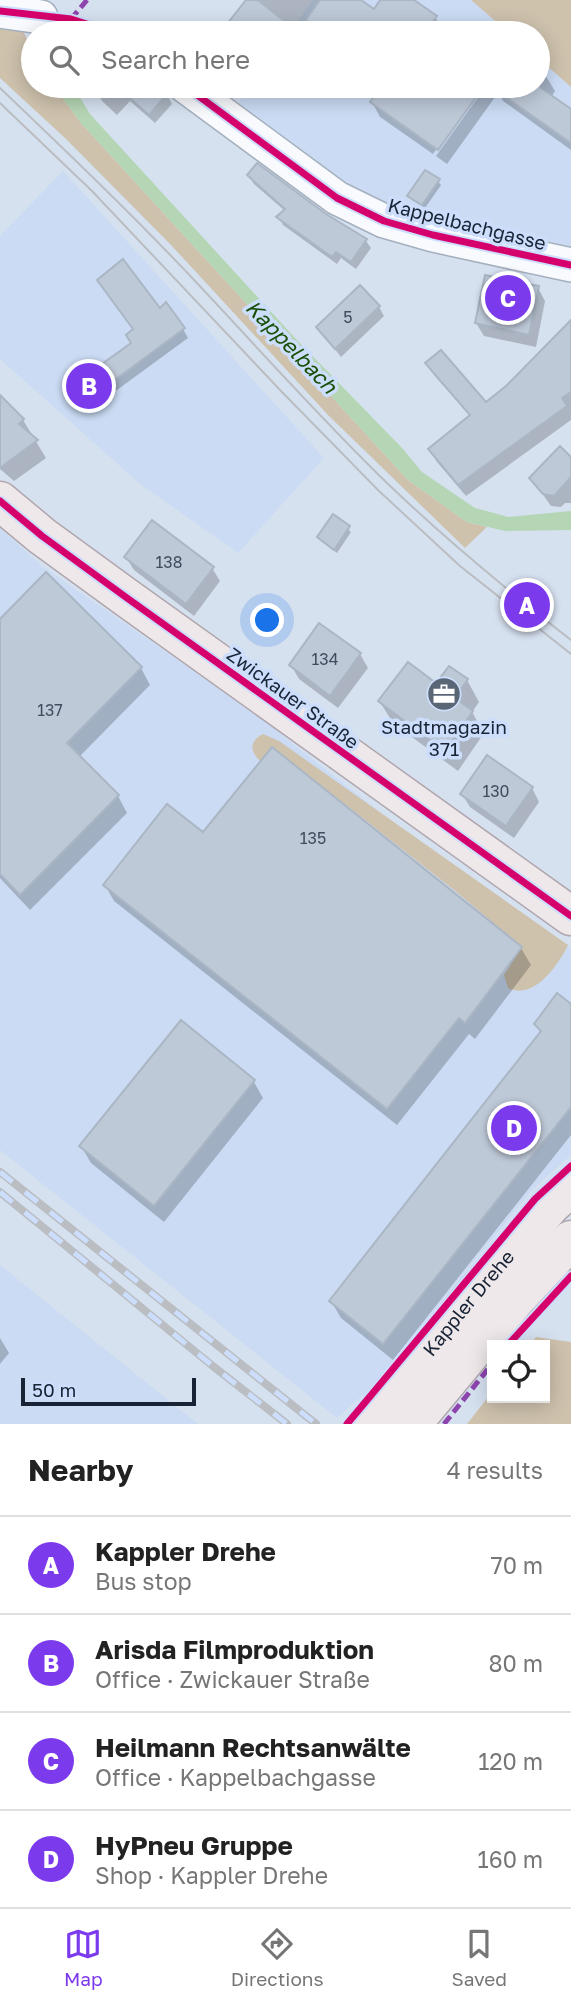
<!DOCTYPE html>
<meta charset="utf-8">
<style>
:root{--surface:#fff;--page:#f6f6f6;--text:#222;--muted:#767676;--line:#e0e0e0;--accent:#7c3aed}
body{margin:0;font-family:"Golos Text",sans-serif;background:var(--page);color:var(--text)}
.controls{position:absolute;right:21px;bottom:21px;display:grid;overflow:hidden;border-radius:0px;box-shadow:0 4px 18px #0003}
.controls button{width:63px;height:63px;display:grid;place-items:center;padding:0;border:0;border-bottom:2px solid var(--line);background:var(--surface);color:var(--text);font:35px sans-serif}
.scale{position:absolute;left:21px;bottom:18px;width:175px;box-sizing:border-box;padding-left:7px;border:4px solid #182335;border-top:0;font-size:19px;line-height:24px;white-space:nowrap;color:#182335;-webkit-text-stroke:5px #ccdefb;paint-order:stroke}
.you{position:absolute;left:268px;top:621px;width:24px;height:24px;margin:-18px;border:5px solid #fff;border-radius:50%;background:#1a73e8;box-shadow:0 0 0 10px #1a73e833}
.badge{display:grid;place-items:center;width:46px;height:46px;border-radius:50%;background:var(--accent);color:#fff;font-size:23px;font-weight:700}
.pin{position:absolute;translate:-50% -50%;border:4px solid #fff;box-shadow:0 2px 7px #0006}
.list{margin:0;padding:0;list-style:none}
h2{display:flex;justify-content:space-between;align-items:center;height:91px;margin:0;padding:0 28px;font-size:30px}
h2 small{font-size:23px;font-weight:400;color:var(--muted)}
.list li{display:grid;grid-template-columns:46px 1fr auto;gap:21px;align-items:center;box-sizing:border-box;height:98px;padding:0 28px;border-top:2px solid var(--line)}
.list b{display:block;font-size:26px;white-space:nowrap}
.list p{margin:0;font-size:23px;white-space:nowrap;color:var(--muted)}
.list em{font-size:23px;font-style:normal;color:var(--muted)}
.icon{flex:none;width:38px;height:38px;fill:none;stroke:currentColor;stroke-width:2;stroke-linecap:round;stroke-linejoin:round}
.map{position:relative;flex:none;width:571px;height:1424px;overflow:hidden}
.search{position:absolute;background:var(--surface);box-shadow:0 4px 18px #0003;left:21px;right:21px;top:21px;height:77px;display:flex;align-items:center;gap:18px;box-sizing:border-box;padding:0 24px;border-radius:38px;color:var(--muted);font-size:26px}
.sheet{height:483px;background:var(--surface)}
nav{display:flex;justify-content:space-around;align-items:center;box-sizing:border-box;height:98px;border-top:2px solid var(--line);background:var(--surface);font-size:19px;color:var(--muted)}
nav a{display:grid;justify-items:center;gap:4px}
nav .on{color:var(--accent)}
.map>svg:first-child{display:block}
</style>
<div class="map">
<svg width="571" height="1424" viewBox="0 0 571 1424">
<rect width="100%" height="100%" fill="#d6e1f0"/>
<g fill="#cadbf3">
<path d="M313,0H471L509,33H289Z"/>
<path d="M538,58L571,87V253L377,210L234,109L251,86H538Z"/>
<path d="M63,171L324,458L238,553L139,483L0,359V236Z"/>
<path d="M0,528L42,566L254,713L438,858L571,948V1155L532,1190L369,1390L337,1418L0,1150Z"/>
<path d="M0,1265L198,1424H0Z"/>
</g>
<g fill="#cec2ad">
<path d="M471,0H571V87L538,58V33H509Z"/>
<path d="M0,21L21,26L33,53V86H54L81,123L408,480L467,522L487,527L465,548L328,415L171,245L65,138L0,78Z"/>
<path d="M263,734L279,741L568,945C559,964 534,1001 508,988L504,975L522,947L454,890L272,747L260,761C250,751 249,741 263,734Z"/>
<path d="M536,1337L571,1342V1424H467L492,1392V1398H545V1345H530Z"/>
</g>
<path fill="#b5d6b5" d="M54,86H73L90,114L297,340L403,449L422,472L475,508L494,513L508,517L571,511V530L505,531L467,522L408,480L81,123Z"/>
<g fill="#0003">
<path d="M248,0H358L374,11L382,0H411L435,17L444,32L314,33L301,24L294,33H235L229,24Z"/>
<path d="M538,71L547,78L555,91L551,97L571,111V150L503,101L498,93L447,164L436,156L486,86H538Z"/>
<path d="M103,86H160L165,91L172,104L155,123L130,101L117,115L102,101L97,92Z"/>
<path d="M383,86H482L433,154L380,117L372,102Z"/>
<path d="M249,176L325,215L366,241L371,248L356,269L341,258L337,264L283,225L279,217L285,211L254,184Z"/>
<path d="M438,181L441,185L425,208L412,200L409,196Z"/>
<path d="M360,287L379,307L384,316L341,357L318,328Z"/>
<path d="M538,288L545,301L536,347L484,336L476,323Z"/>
<path d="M159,310L183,329L188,338L91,409L80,394L133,344Z"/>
<path d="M571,323V420L466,496L437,462L430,450L471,417L434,375L428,363L486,405L508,387Z"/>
<path d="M0,398L23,420L46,458L14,481L0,469Z"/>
<path d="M571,456V503H565L561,507L551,506L532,479Z"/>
<path d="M334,517L351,532L337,553L319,537Z"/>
<path d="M126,557L212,568L220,581L194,616L134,570Z"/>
<path d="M0,622L141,668L150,685L79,757L118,796L127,813L30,910L0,878Z"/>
<path d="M360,654L368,668L338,708L299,679L291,665Z"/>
<path d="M467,680L479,702L472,712L484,733L458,771L393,723L380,702L436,685Z"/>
<path d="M272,750L521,948L531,965L475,1039L469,1034L397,1125L114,901L105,885L203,835Z"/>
<path d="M532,788L539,802L514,838L470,807L462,794Z"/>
<path d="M571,1006V1135L393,1360L341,1318L331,1301L541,1034L536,1024Z"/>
<path d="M254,1082L263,1098L164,1222L91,1163L81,1146Z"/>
<path d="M0,1338L9,1353L0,1364Z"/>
</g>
<g fill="#bec9d8" stroke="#abb6c5" stroke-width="2">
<path d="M246,0H258L284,21L274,33H239L227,24Z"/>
<path d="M320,0H361L374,9L380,0H414L437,16L424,33H325L306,20Z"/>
<path d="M116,86H166L167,94L149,115Z"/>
<path d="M381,86H484L438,150L370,102Z"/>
<path d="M490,86H538L571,109V143Z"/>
<path d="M257,163L326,214L367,239L351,262L336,252L332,257L276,217L285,209L247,175Z"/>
<path d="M425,170L440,179L422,205L407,196Z"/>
<path d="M123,259L160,308L166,302L185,328L85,402L73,385L131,343L126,335L133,329L97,280Z"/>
<path d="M485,275L539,286L529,335L475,323Z"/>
<path d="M360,285L380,306L335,349L316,327Z"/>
<path d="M571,320V392L562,398L567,406L458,485L428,449L470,415L425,363L441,350L486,402L506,386Z"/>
<path d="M0,395L24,419L19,424L38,440L0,468Z"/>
<path d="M560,446L571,457V477L554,496L543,494L529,478Z"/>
<path d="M333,514L350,526L334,550L317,537Z"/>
<path d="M152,520L214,567L186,604L124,557Z"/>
<path d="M46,572L142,667L67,743L119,795L20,895L0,874V619Z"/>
<path d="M319,623L361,653L330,696L289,665Z"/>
<path d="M408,662L436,683L449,666L468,679L455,698L473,711L445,751L378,701Z"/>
<path d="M272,747L522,947L465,1023L459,1018L387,1109L103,885L167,804L203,832Z"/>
<path d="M487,755L533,787L506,826L460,794Z"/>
<path d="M557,993L571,1004V1107L383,1344L329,1301L541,1031L534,1024Z"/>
<path d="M181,1020L255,1080L154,1206L79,1146Z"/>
</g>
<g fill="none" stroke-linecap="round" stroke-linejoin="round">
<g stroke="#a5b0be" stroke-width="36">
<g id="minor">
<path d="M0,11L41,17"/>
<path d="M185,86L337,198L384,221L433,235L571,265"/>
</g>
</g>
<g stroke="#b0a6ae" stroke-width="41">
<g id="major">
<path d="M0,501L42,536L127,598L571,916"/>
<path id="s1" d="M370,1424L469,1301L551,1205L571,1187"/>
<path d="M412,1424L515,1300L571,1240"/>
</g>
</g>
<use href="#minor" stroke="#f9fafd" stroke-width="33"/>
<use href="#major" stroke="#efe8ea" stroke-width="38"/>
<g stroke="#babdc2" stroke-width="2">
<path d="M0,88C67,152 133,215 196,282C259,349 320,418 386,482C444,538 507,590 571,640"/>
<path d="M0,103L92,191L281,391L379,491L460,566L571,654"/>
</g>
<g stroke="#babdc2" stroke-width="8">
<g id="rail">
<path d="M0,1172L316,1424"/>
<path d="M0,1192L214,1367L287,1424"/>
</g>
</g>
<use href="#rail" stroke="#ccdefb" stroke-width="5" stroke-dasharray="16" stroke-linecap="butt"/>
<g stroke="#8e44ad" stroke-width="5" stroke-dasharray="10 5" stroke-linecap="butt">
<path d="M71,19L87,0"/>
<path d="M444,1424L492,1364"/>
</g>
<g stroke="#ccdefb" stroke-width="11">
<g id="cycleway">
<path d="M0,11L71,19L115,33"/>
<path d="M185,86L337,198L384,221L433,235L571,265"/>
<path d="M0,501L42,536L127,598L571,916"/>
<path d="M508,1345L571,1276"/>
<path d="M347,1424L535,1199L571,1166"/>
</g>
</g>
<use href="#cycleway" stroke="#d6006c" stroke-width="7"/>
</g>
<defs>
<g id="office-disc" transform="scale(1.75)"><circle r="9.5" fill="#5a6676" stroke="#ccdefb"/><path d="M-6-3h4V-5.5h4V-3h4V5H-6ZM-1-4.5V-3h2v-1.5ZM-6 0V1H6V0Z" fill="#fff"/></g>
</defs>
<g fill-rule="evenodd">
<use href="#office-disc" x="444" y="694"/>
</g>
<g text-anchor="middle" stroke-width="7" stroke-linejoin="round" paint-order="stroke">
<g font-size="16" fill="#424c5e">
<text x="348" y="323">5</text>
<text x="169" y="568">138</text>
<text x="325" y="665">134</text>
<text x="50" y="716">137</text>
<text x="496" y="797">130</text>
<text x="313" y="844">135</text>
</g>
<g font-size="19" fill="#182335" stroke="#ccdefb">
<text transform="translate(467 224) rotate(14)" y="7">Kappelbachgasse</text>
<text transform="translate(293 698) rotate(36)" y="7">Zwickauer Straße</text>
<text dy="7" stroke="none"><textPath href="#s1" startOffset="156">Kappler Drehe</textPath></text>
</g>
<g font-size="19" fill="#182335" stroke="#ccdefb">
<text x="444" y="734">Stadtmagazin<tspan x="444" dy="22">371</tspan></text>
</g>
<g font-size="21" font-style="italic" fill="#184f04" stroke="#ccdefb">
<text transform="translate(291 347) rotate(46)" y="7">Kappelbach</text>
</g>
</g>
</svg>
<div class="controls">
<button><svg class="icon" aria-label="locate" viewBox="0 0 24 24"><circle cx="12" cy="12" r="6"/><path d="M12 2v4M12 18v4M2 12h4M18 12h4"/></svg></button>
</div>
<div class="scale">50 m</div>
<div class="you"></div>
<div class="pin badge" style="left:527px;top:605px">A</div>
<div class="pin badge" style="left:89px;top:386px">B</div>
<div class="pin badge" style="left:508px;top:298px">C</div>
<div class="pin badge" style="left:514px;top:1128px">D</div>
<div class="search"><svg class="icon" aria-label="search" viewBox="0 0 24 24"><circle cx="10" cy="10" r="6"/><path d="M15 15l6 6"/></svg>Search here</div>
</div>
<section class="sheet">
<h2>Nearby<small>4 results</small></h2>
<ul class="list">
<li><span class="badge">A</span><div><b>Kappler Drehe</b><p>Bus stop</p></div><em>70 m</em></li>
<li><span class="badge">B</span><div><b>Arisda Filmproduktion</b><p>Office · Zwickauer Straße</p></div><em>80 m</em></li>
<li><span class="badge">C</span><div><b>Heilmann Rechtsanwälte</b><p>Office · Kappelbachgasse</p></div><em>120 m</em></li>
<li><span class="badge">D</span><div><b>HyPneu Gruppe</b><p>Shop · Kappler Drehe</p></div><em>160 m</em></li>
</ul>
</section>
<nav>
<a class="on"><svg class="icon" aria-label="map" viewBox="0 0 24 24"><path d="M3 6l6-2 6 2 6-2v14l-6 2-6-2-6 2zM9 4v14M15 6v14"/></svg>Map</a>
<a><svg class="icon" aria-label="directions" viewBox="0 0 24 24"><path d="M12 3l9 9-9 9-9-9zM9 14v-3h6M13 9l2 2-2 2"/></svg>Directions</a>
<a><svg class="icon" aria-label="saved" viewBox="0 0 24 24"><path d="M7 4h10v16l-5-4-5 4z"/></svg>Saved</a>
</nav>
